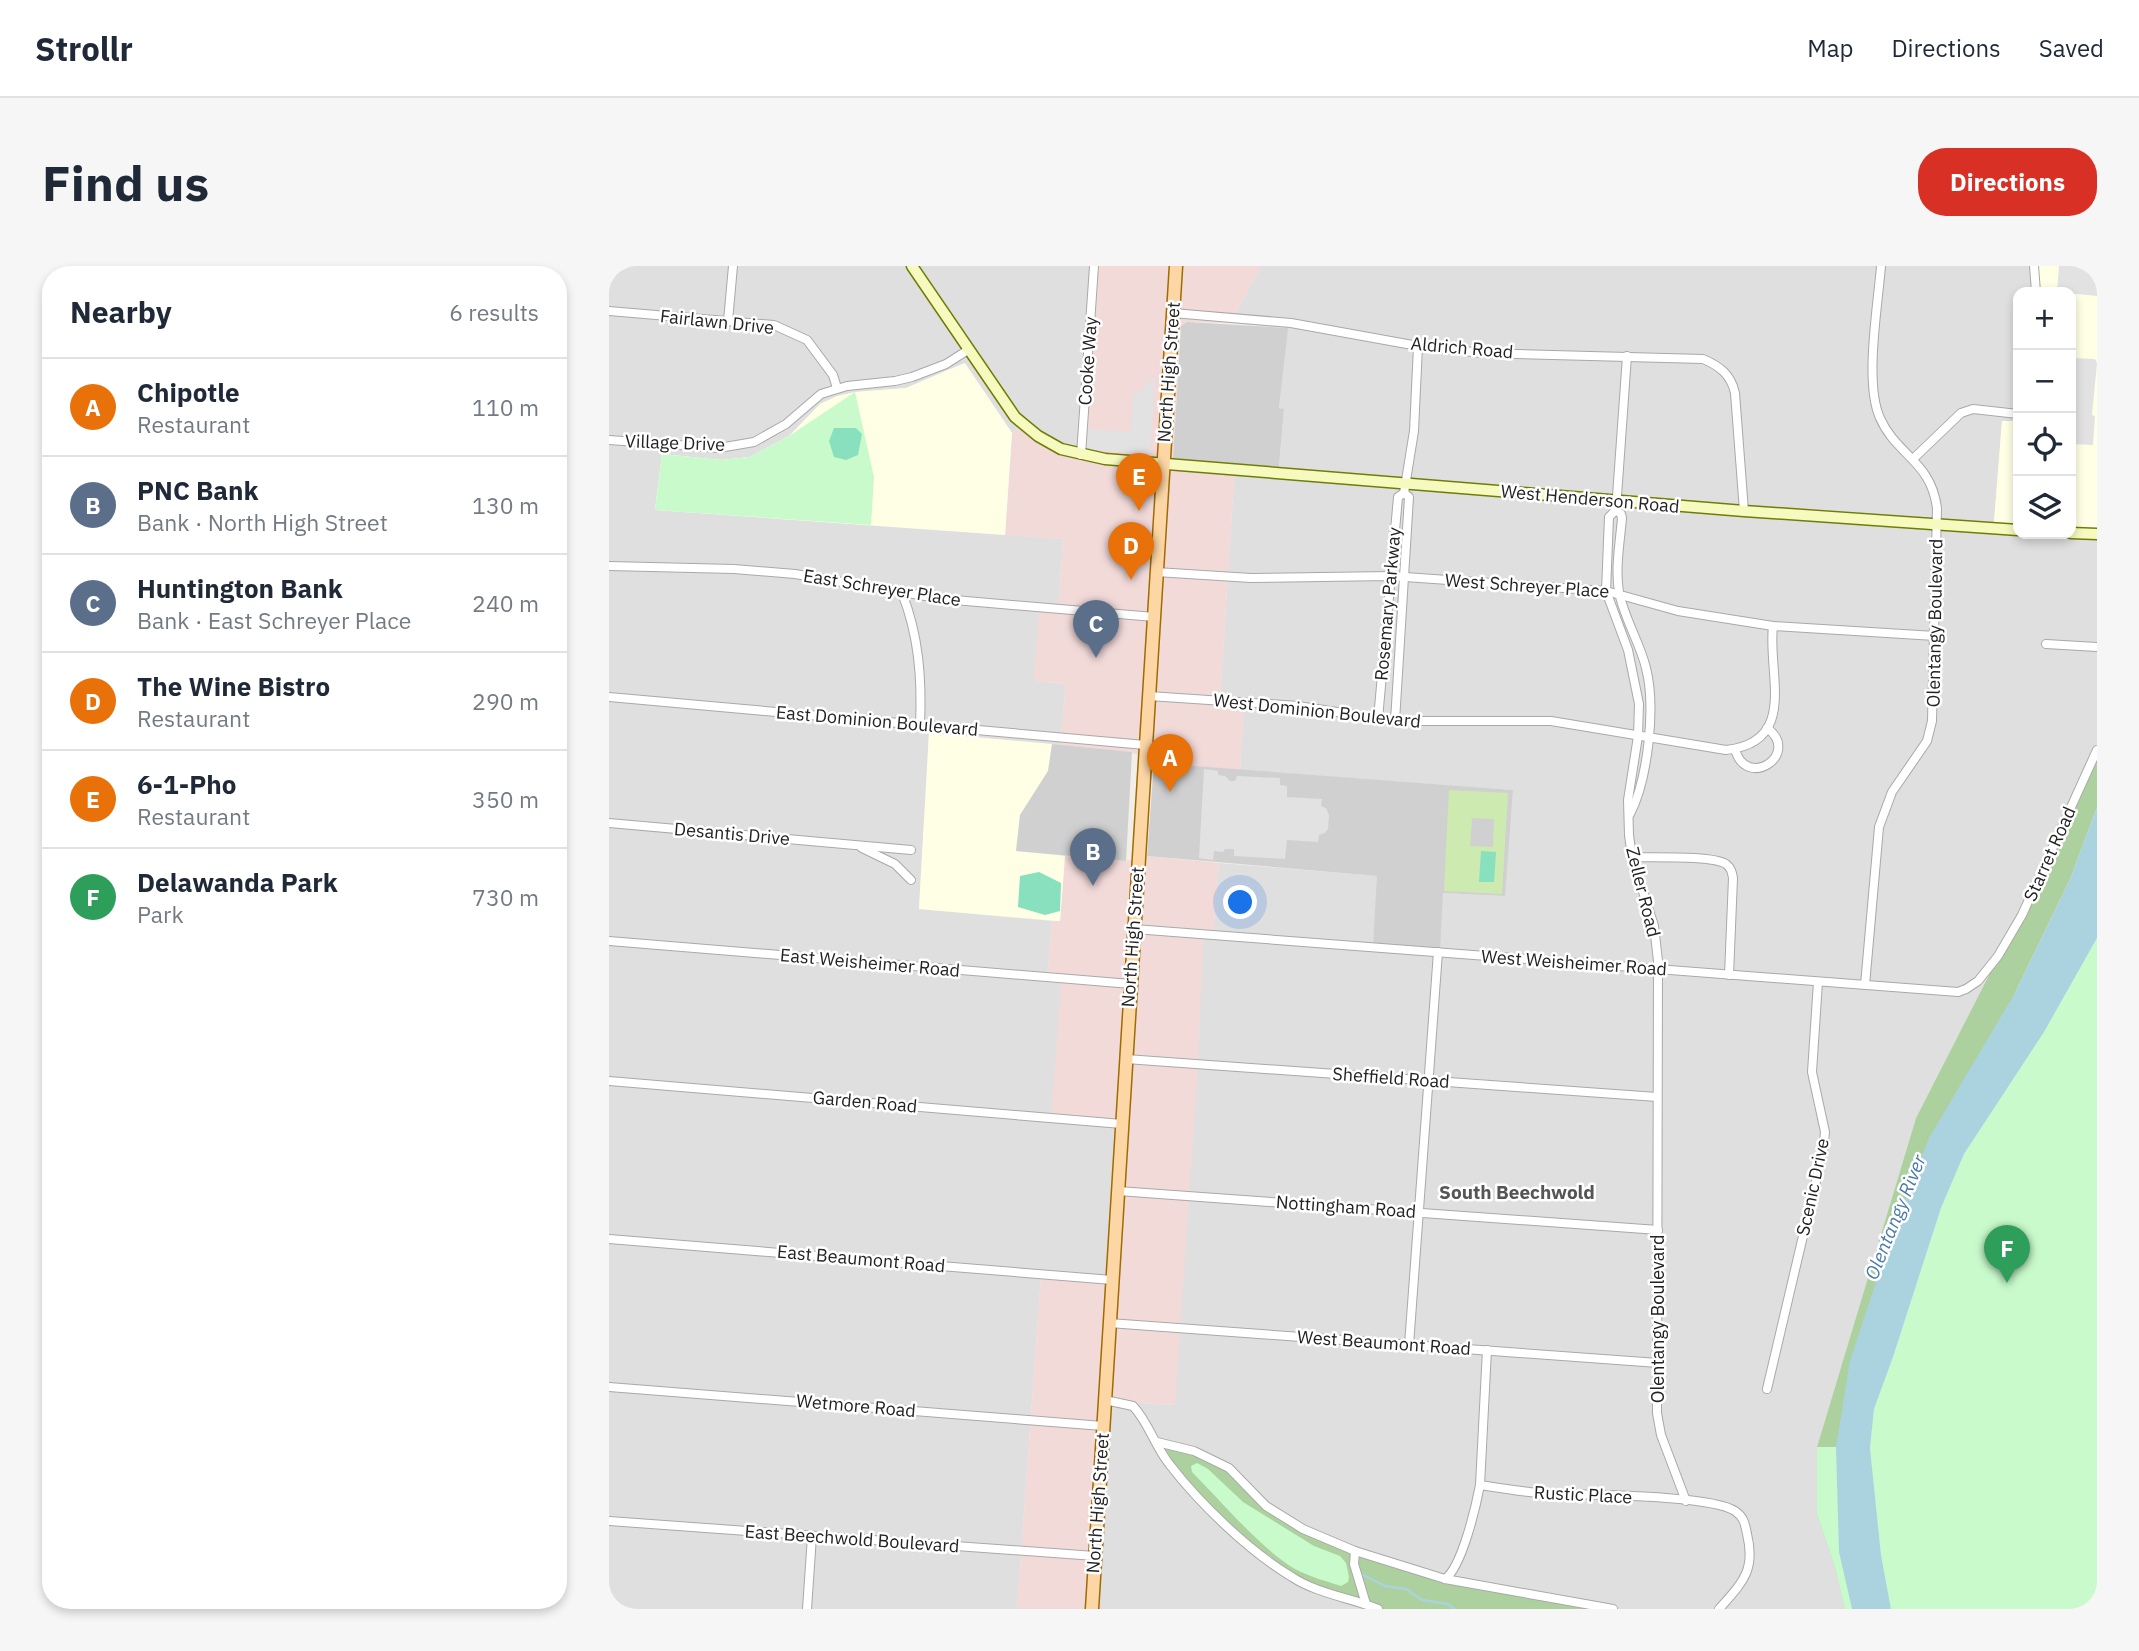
<!DOCTYPE html>
<meta charset="utf-8">
<style>
:root{--surface:#fff;--page:#f6f6f7;--text:#1f2937;--muted:#747a83;--line:#e0e1e3;--accent:#d93025}
body{margin:0;font-family:"IBM Plex Sans",sans-serif;background:var(--page);color:var(--text)}
.controls{position:absolute;right:21px;top:21px;display:grid;overflow:hidden;border-radius:14px;box-shadow:0 4px 10px #0003}
.controls button{width:63px;height:63px;display:grid;place-items:center;padding:0;border:0;border-bottom:2px solid var(--line);background:var(--surface);color:var(--text);font:35px sans-serif}
.you{position:absolute;left:632px;top:637px;width:24px;height:24px;margin:-18px;border:5px solid #fff;border-radius:50%;background:#1a73e8;box-shadow:0 0 0 10px #1a73e833}
.badge{display:grid;place-items:center;width:46px;height:46px;border-radius:50%;background:var(--accent);color:#fff;font-size:23px;font-weight:700}
.pin{position:absolute;translate:-50% -58px;filter:drop-shadow(0 2px 4px #0008)}
.pin::after{content:'';position:absolute;top:37px;width:24px;height:21px;background:inherit;clip-path:polygon(0 0,100% 0,50% 100%)}
.list{margin:0;padding:0;list-style:none}
h2{display:flex;justify-content:space-between;align-items:center;height:91px;margin:0;padding:0 28px;font-size:30px}
h2 small{font-size:23px;font-weight:400;color:var(--muted)}
.list li{display:grid;grid-template-columns:46px 1fr auto;gap:21px;align-items:center;box-sizing:border-box;height:98px;padding:0 28px;border-top:2px solid var(--line)}
.list b{display:block;font-size:26px;white-space:nowrap}
.list p{margin:0;font-size:23px;white-space:nowrap;color:var(--muted)}
.list em{font-size:23px;font-style:normal;color:var(--muted)}
.icon{flex:none;width:38px;height:38px;fill:none;stroke:currentColor;stroke-width:2;stroke-linecap:round;stroke-linejoin:round}
.map{position:relative;flex:none;width:1488px;height:1343px;overflow:hidden;border-radius:28px}
header{display:flex;align-items:center;gap:42px;box-sizing:border-box;height:98px;padding:0 35px;background:var(--surface);border-bottom:2px solid var(--line)}
header strong{font-size:33px}
nav{display:flex;gap:38px;margin-inline-start:auto;font-size:24px}
.intro{display:flex;align-items:center;justify-content:space-between;box-sizing:border-box;height:168px;padding:0 42px}
h1{margin:0;font-size:49px}
.button{padding:18px 32px;border-radius:28px;background:var(--accent);color:#fff;font-size:24px;font-weight:700}
main{display:flex;gap:42px;padding:0 42px}
aside{flex:1;background:var(--surface);border-radius:28px;box-shadow:0 4px 10px #0003}
.map>svg:first-child{display:block}
</style>
<header>
<strong>Strollr</strong>
<nav><a>Map</a><a>Directions</a><a>Saved</a></nav>
</header>
<div class="intro"><h1>Find us</h1><a class="button">Directions</a></div>
<main>
<aside>
<h2>Nearby<small>6 results</small></h2>
<ul class="list">
<li><span class="badge" style="background:#e8710a">A</span><div><b>Chipotle</b><p>Restaurant</p></div><em>110 m</em></li>
<li><span class="badge" style="background:#5c6f8a">B</span><div><b>PNC Bank</b><p>Bank · North High Street</p></div><em>130 m</em></li>
<li><span class="badge" style="background:#5c6f8a">C</span><div><b>Huntington Bank</b><p>Bank · East Schreyer Place</p></div><em>240 m</em></li>
<li><span class="badge" style="background:#e8710a">D</span><div><b>The Wine Bistro</b><p>Restaurant</p></div><em>290 m</em></li>
<li><span class="badge" style="background:#e8710a">E</span><div><b>6-1-Pho</b><p>Restaurant</p></div><em>350 m</em></li>
<li><span class="badge" style="background:#2e9e5b">F</span><div><b>Delawanda Park</b><p>Park</p></div><em>730 m</em></li>
</ul>
</aside>
<div class="map">
<svg width="1488" height="1343" viewBox="0 0 1488 1343">
<rect width="100%" height="100%" fill="#f2efe9"/>
<g fill="#e0dfdf">
<path d="M0,0H485L472,192L411,161L403,167L355,97L297,122L246,126L211,138L180,170L141,191L112,194L53,188L46,243L454,273L449,346L426,415L457,418L451,479L320,467L310,643L443,655L438,712L452,713L511,859L503,1014L432,1010L408,1343H0Z"/>
<path d="M652,0H1430V26H1409V155H1393L1385,256L1409,258V268H1462V262L1488,263V483L1447,578L1307,852L1208,1181V1248L1226,1301L1236,1343H484L496,1135L565,1139L594,669H604L610,597L769,610L764,679L834,627L895,630L904,524L631,504L635,436L611,435L626,198L670,201L675,143H670L678,62L621,57Z"/>
</g>
<g fill="#f2dad9">
<path d="M485,0H652L621,57L578,56L572,60L564,193L626,198L611,435L635,436L631,504L545,497L522,486L451,479L457,418L425,415L430,344L449,346L454,273L396,269L403,167L411,161L471,192Z"/>
<path d="M456,590L517,595L538,590L610,597L604,670H594L589,798L566,1139L497,1135L484,1343H408L432,1010L503,1014L511,859L442,855L452,714L438,713L443,655H451Z"/>
</g>
<g fill="#ffffe5">
<path d="M1430,0H1488V263L1462,262V26H1430Z"/>
<path d="M356,97L403,167L396,269L46,244L53,188L112,194L141,191L180,170L211,138L228,130L246,126L297,122Z"/>
<path d="M1393,155H1409V258L1385,256Z"/>
<path d="M320,467L443,478L439,505L411,549L407,585L456,590L451,655L310,643Z"/>
</g>
<g fill="#d0d0d0">
<path d="M578,56L679,62L670,142L675,143L670,201L564,193L572,60Z"/>
<path d="M443,478L523,486L517,595L407,585L411,549L439,505Z"/>
<path d="M545,497L904,524L896,630L834,627L831,684L764,679L768,610L538,590Z"/>
</g>
<path fill="#cdebb0" fill-rule="evenodd" d="M840,524L899,527L893,628L835,625ZM863,552L885,553L884,581L861,580Z"/>
<g fill="#add19e">
<path d="M1488,483V541L1462,611L1406,727L1227,1181L1236,1343L1226,1301L1208,1248V1181L1307,852L1447,578Z"/>
<path d="M548,1176C573,1182 602,1187 622,1204C647,1226 663,1249 696,1264C793,1308 900,1322 1004,1343H769L685,1313L623,1265L589,1230Z"/>
</g>
<g fill="#c8facc">
<path d="M246,126L265,211L262,259L46,244L53,188L112,194L141,191L180,170Z"/>
<path d="M1488,672V1343H1282L1272,1289L1261,1182L1265,1143L1284,1091L1332,942L1355,888L1435,766Z"/>
<path d="M1208,1181H1227L1243,1343H1236L1226,1301L1208,1248Z"/>
<path d="M588,1197L599,1203L634,1236L705,1280L731,1290L737,1297L740,1311L739,1316L732,1320C717,1315 701,1311 686,1303C652,1283 612,1235 583,1206L582,1200Z"/>
</g>
<g fill="#88e0be">
<path d="M225,162H247L253,168L249,189L237,194L225,191L220,175Z"/>
<path d="M872,585L887,586L885,616H870Z"/>
<path d="M430,606L452,617L451,645L436,649L409,641L411,610Z"/>
</g>
<g fill="#e2e2e2">
<path d="M1450,0H1488V30L1448,26Z"/>
<path d="M1462,92L1486,93L1488,97L1483,149L1486,150L1484,179L1462,178Z"/>
<path d="M546,110L541,187L478,184L479,163L522,166L524,127L527,128Z"/>
<path d="M595,503L609,505V509L616,510L621,515H626L628,510L671,512V519L678,520V531L713,533L712,540L717,542L720,549L719,563L716,567L710,569L709,576L678,574L676,593L625,590V583H616L614,586L605,585L604,594L590,592Z"/>
</g>
<path fill="#aad3df" d="M1488,541V672L1435,766L1355,888L1332,942L1284,1091L1265,1143L1261,1182L1272,1289L1282,1343H1243L1230,1286L1227,1181L1241,1095L1285,962L1320,872L1406,727L1462,611Z"/>
<g fill="none" stroke-linecap="round" stroke-linejoin="round">
<path stroke="#aad3df" stroke-width="2.5" d="M750,1307L776,1320L797,1323L813,1334L839,1338L845,1343"/>
<g stroke="#a9a9a9" stroke-width="10">
<g id="minor">
<path d="M1425,0L1427,26"/>
<path d="M0,45L165,59L198,74L224,109L228,122"/>
<path d="M564,47L682,57L809,80L873,87L1094,93C1111,100 1122,109 1126,127L1135,245"/>
<path d="M119,55L124,0"/>
<path d="M1018,90L1007,244L1000,251L997,325L1019,384L1030,438L1029,470L1019,534L1020,569L1023,591L1045,660L1049,695L1048,1147L1052,1169L1077,1235"/>
<path d="M0,174L110,182L145,176L177,158L212,128L238,120L286,115L303,111L337,98L359,84"/>
<path d="M472,189L485,0"/>
<path d="M1304,193L1352,147L1364,143L1409,148"/>
<path d="M1007,244L1012,248L1013,252C1011,276 1006,302 1010,326C1015,352 1031,377 1037,402C1047,441 1039,513 1021,548"/>
<path d="M0,300L125,303L186,308L334,333L545,351"/>
<path d="M547,306L642,312L782,310L997,325L1069,345L1164,360L1326,370"/>
<path d="M293,327C310,370 313,413 311,459"/>
<path d="M1437,378L1488,381"/>
<path d="M540,430L689,440L786,455H942L1117,484C1190,476 1158,407 1164,360"/>
<path d="M0,431L536,479"/>
<path d="M769,453L789,231L795,227L805,165L809,80"/>
<path d="M786,455L800,231L795,227"/>
<path d="M1126,483C1137,525 1193,488 1158,462"/>
<path d="M0,557L302,584"/>
<path d="M253,582L286,598L302,614"/>
<path d="M1023,591C1044,592 1101,589 1117,598C1122,602 1123,606 1124,612L1120,709"/>
<path d="M525,663L1349,726L1357,723L1369,715L1389,690L1413,649L1488,484"/>
<path d="M0,675L522,718"/>
<path d="M1256,719L1270,561L1283,526L1318,475L1323,455L1328,242C1322,195 1287,189 1271,152C1255,117 1269,39 1272,0"/>
<path d="M517,793L1048,831"/>
<path d="M0,815L513,858"/>
<path d="M509,925L1049,964"/>
<path d="M0,973L503,1014"/>
<path d="M500,1057L1049,1097"/>
<path d="M800,1079L829,686"/>
<path d="M0,1121L494,1160"/>
<path d="M1158,1123L1214,885L1216,866L1203,806L1209,716"/>
<path d="M496,1134L524,1140C540,1157 546,1181 561,1199C592,1239 640,1285 683,1311C707,1327 742,1332 769,1343"/>
<path d="M548,1176L585,1185L620,1202L657,1240L694,1263L746,1285L836,1313L1004,1343"/>
<path d="M871,1219C890,1222 910,1225 929,1227C968,1229 1101,1228 1126,1245C1135,1251 1136,1258 1138,1268C1147,1305 1133,1317 1110,1343"/>
<path d="M0,1255L486,1290"/>
<path d="M746,1285L745,1298L757,1338"/>
<path d="M836,1313C853,1301 867,1240 871,1219L878,1084"/>
<path d="M198,1343L203,1270"/>
</g>
</g>
<g stroke="#707d05" stroke-width="13">
<g id="secondary">
<path d="M303,0L406,151L429,170L452,183L496,193L1135,245L1409,264"/>
<path d="M1462,267L1488,268"/>
</g>
</g>
<g stroke="#a06b00" stroke-width="15">
<path id="primary" d="M483,1343L567,0"/>
</g>
<use href="#minor" stroke="#fff" stroke-width="8"/>
<use href="#secondary" stroke="#f7fabf" stroke-width="10"/>
<use href="#primary" stroke="#fcd6a4" stroke-width="12"/>
</g>
<g text-anchor="middle" stroke-width="5" stroke-linejoin="round" paint-order="stroke">
<g font-size="18" fill="#222" stroke="#fff">
<text transform="translate(108 56) rotate(6)" y="6">Fairlawn Drive</text>
<text transform="translate(853 82) rotate(5)" y="6">Aldrich Road</text>
<text transform="translate(479 95) rotate(-86)" y="6">Cooke Way</text>
<text transform="translate(560 106) rotate(-86)" y="6">North High Street</text>
<text transform="translate(66 177) rotate(2)" y="6">Village Drive</text>
<text transform="translate(981 233) rotate(5)" y="6">West Henderson Road</text>
<text transform="translate(918 320) rotate(4)" y="6">West Schreyer Place</text>
<text transform="translate(273 322) rotate(9)" y="6">East Schreyer Place</text>
<text transform="translate(779 338) rotate(-85)" y="6">Rosemary Parkway</text>
<text transform="translate(1326 357) rotate(-89)" y="6">Olentangy Boulevard</text>
<text transform="translate(708 445) rotate(6)" y="6">West Dominion Boulevard</text>
<text transform="translate(268 455) rotate(5)" y="6">East Dominion Boulevard</text>
<text transform="translate(123 568) rotate(5)" y="6">Desantis Drive</text>
<text transform="translate(1441 588) rotate(-66)" y="6">Starret Road</text>
<text transform="translate(1034 626) rotate(76)" y="6">Zeller Road</text>
<text transform="translate(524 671) rotate(-86)" y="6">North High Street</text>
<text transform="translate(261 697) rotate(5)" y="6">East Weisheimer Road</text>
<text transform="translate(965 697) rotate(4)" y="6">West Weisheimer Road</text>
<text transform="translate(782 812) rotate(4)" y="6">Sheffield Road</text>
<text transform="translate(256 836) rotate(5)" y="6">Garden Road</text>
<text transform="translate(1204 921) rotate(-78)" y="6">Scenic Drive</text>
<text transform="translate(737 941) rotate(4)" y="6">Nottingham Road</text>
<text transform="translate(252 993) rotate(5)" y="6">East Beaumont Road</text>
<text transform="translate(1049 1053) rotate(-90)" y="6">Olentangy Boulevard</text>
<text transform="translate(775 1077) rotate(4)" y="6">West Beaumont Road</text>
<text transform="translate(247 1140) rotate(5)" y="6">Wetmore Road</text>
<text transform="translate(974 1229) rotate(3)" y="6">Rustic Place</text>
<text transform="translate(489 1237) rotate(-86)" y="6">North High Street</text>
<text transform="translate(243 1273) rotate(4)" y="6">East Beechwold Boulevard</text>
</g>
<g font-size="19" font-weight="bold" fill="#555" stroke="#fff">
<text x="908" y="933">South Beechwold</text>
</g>
<g font-size="19" font-style="italic" fill="#4a7aab" stroke="#fff">
<text transform="translate(1286 951) rotate(-68)" y="7">Olentangy River</text>
</g>
</g>
</svg>
<div class="controls">
<button>+</button>
<button>−</button>
<button><svg class="icon" aria-label="locate" viewBox="0 0 24 24"><circle cx="12" cy="12" r="6"/><path d="M12 2v4M12 18v4M2 12h4M18 12h4"/></svg></button>
<button><svg class="icon" aria-label="layers" viewBox="0 0 24 24"><path d="M12 4l9 5-9 5-9-5zM3 14l9 5 9-5"/></svg></button>
</div>
<div class="you"></div>
<div class="pin badge" style="left:561px;top:526px;background:#e8710a">A</div>
<div class="pin badge" style="left:484px;top:620px;background:#5c6f8a">B</div>
<div class="pin badge" style="left:487px;top:392px;background:#5c6f8a">C</div>
<div class="pin badge" style="left:522px;top:314px;background:#e8710a">D</div>
<div class="pin badge" style="left:530px;top:245px;background:#e8710a">E</div>
<div class="pin badge" style="left:1398px;top:1017px;background:#2e9e5b">F</div>
</div>
</main>
